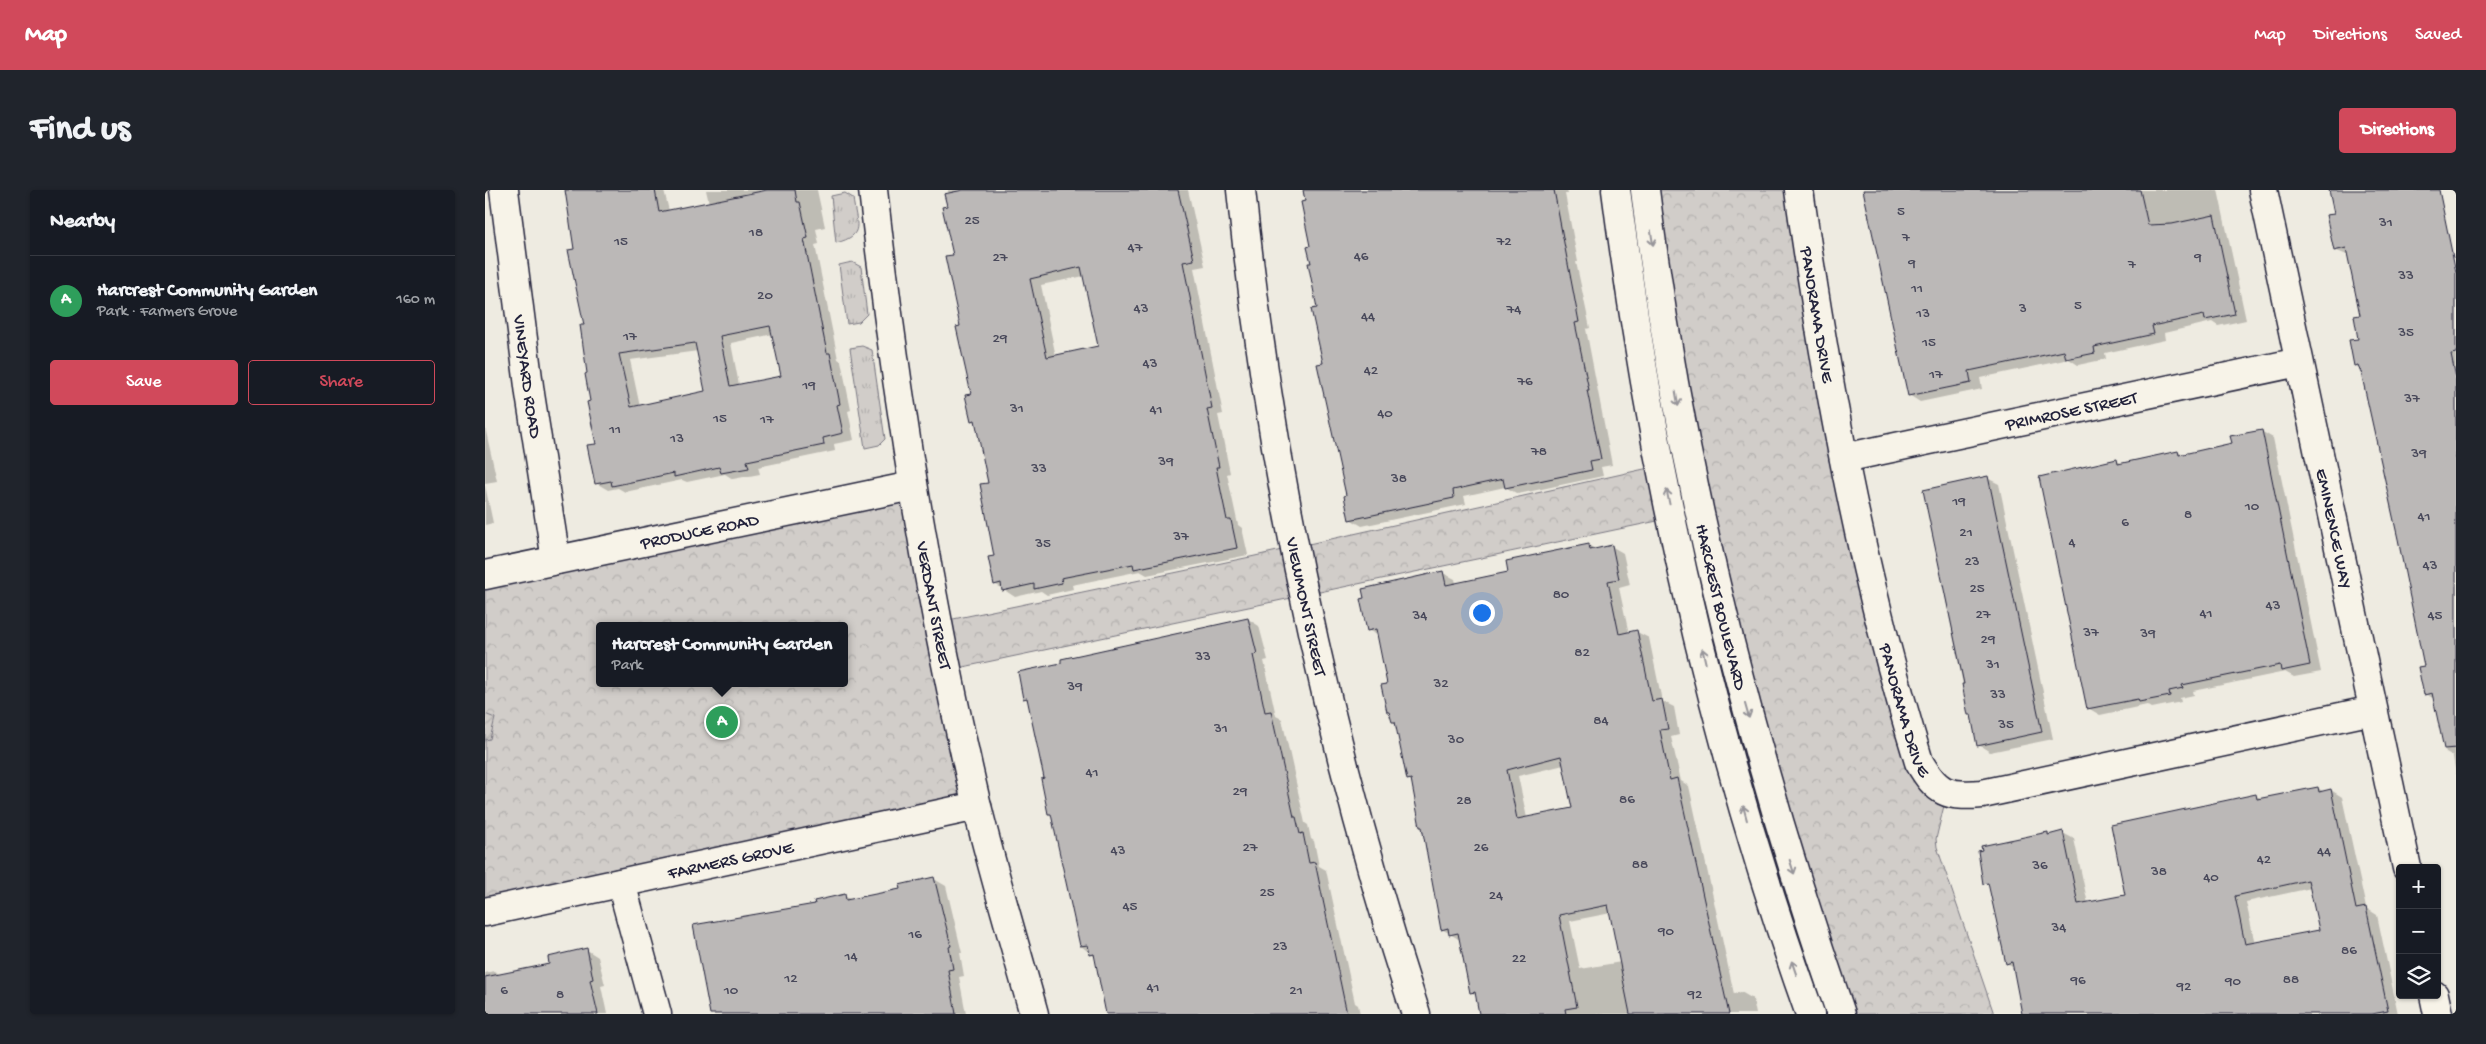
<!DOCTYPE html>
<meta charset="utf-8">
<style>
:root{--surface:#171b24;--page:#20242c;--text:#f1f3f6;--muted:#9ea1a6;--line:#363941;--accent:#d1495b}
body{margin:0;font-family:"Gochi Hand",sans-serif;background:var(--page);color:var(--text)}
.controls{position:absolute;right:15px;bottom:15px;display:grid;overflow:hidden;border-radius:5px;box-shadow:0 1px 4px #0004}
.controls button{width:45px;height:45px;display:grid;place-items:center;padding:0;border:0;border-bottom:1px solid var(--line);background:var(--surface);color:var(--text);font:25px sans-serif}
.you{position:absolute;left:996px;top:422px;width:18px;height:18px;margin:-12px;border:4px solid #fff;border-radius:50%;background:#1a73e8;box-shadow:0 0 0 8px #1a73e833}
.badge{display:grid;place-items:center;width:32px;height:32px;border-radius:50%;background:var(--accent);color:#fff;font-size:16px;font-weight:700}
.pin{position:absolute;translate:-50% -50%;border:2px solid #fff;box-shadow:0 1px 5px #0006}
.popup{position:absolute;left:111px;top:432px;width:252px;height:65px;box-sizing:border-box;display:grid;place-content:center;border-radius:5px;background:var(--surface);filter:drop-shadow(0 1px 4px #0005);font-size:16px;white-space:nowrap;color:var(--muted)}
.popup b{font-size:19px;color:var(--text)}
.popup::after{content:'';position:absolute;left:50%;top:100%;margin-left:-10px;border:10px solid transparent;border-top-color:var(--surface)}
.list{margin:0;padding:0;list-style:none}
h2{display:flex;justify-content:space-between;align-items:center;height:65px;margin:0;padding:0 20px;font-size:21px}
h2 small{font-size:16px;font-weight:400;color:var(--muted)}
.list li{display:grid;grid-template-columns:32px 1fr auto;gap:15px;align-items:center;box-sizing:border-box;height:90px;padding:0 20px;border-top:1px solid var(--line)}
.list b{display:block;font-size:19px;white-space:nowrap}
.list p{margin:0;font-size:16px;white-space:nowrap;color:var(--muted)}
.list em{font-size:16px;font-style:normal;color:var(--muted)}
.actions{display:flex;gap:10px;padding:15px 20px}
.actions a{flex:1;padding:11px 0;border:1px solid var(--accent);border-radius:5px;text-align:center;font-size:18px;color:var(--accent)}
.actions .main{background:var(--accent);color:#fff}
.icon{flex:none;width:28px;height:28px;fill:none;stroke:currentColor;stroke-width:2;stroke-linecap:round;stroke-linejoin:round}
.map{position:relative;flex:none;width:1971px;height:824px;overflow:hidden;border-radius:5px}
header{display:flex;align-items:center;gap:30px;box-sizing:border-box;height:70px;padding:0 25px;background:var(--accent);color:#fff}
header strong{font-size:24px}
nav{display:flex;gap:28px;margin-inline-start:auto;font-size:18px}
.intro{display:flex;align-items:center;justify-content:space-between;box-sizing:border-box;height:120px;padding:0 30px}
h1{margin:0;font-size:35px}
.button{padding:12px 22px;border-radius:5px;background:var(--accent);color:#fff;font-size:18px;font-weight:700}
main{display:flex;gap:30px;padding:0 30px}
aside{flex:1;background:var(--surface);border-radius:5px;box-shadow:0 1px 4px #0004}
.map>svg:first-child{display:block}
</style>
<header>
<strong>Map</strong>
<nav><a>Map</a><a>Directions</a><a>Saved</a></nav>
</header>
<div class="intro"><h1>Find us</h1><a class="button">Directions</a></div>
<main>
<aside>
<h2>Nearby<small></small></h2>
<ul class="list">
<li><span class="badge" style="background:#2e9e5b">A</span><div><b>Harcrest Community Garden</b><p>Park · Farmers Grove</p></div><em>160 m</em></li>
</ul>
<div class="actions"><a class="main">Save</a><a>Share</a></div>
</aside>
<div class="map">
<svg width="1971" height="824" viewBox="0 0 1971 824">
<defs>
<pattern id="grass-tufts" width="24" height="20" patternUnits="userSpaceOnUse" patternTransform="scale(1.25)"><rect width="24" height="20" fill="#d1cdc9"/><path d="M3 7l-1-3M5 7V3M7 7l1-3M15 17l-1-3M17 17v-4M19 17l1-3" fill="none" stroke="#b3b0ae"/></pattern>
<pattern id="park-crowns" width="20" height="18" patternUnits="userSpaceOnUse" patternTransform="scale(1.25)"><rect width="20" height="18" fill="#d1cdc9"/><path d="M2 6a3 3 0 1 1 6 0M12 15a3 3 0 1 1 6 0" fill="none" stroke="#b3b0ae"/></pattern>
<pattern id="garden-furrows" width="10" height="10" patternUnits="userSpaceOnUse" patternTransform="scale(1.25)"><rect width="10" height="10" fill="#d1cdc9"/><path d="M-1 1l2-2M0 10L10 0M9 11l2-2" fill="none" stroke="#b3b0ae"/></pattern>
</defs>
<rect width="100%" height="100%" fill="#eeebe1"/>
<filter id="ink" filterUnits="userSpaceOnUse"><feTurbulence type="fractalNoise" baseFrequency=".02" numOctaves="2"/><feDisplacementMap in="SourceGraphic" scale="10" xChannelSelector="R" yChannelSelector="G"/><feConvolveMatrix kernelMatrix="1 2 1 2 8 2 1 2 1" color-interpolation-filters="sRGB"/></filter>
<g filter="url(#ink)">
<g fill="url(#grass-tufts)" stroke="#7a7882">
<path d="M360,3L368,8C371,34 381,45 351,53L346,6Z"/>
<path d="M367,72L376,77L382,124L374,132L362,134L354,75Z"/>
<path d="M377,156L387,160L400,249L394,255L380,258L365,158Z"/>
</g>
<path fill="url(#park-crowns)" stroke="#7a7882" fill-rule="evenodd" d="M1160,0H1314L1430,559L1462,603L1451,649L1452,657L1509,824H1356L1215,322L464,480L492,616L0,722V385L427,296L454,432L770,366L1204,269ZM114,436H360V493H114Z"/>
<path fill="url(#garden-furrows)" stroke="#7a7882" d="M0,524L10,528L5,549L0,550Z"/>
<g fill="#0003" fill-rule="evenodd">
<path d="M81,0H179L184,21L224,13L221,0H332L340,37L331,39L334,54L330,55L353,169L356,171L366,220L363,221L369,250L349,254L350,261L273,277L275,284L248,289L240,284L202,292L197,290L140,302L133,298L123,300L111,293L113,255L103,184L100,136ZM288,144L297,187L254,195L246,153ZM213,161L222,202L155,217L145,170Z"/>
<path d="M463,0H703L720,76L709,78L738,224L733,225L745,283L742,284L753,335L757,338L763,365L662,385L655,381L587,395L588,399L562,405L556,401L530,407L510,394L511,367L505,294L492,233L487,230V204L476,137ZM599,86L614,157L571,167L556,95Z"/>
<path d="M818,0H1082L1083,4H1080L1093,72H1091L1105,138L1101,139L1127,275L1116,277L1118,286L1033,304L1020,297L979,306L981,314L877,336L865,329L839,174Z"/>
<path d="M1380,0H1733L1761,130L1733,136L1727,132L1679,143L1680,150L1620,163L1621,169L1593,175L1584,169L1495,188L1497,199L1435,212L1424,205Z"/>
<path d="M1845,0H1954L1971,83V585L1968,567L1961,563L1950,509L1940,504V477L1915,349L1876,179L1870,175L1875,150L1876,126L1864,66L1850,60V25Z"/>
<path d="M0,237L12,291L0,293Z"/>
<path d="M1776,241L1788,248L1836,482L1809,487L1800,482L1708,501L1709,505L1695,508L1696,512L1667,518L1662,515L1615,525L1603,518L1632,271L1638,274L1693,262L1698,265L1748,254Z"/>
<path d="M1502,288L1514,294L1568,549L1505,562L1494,555L1487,526L1484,524L1439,301Z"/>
<path d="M0,295L8,333L0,335Z"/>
<path d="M1104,355L1111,360L1126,356L1138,363L1145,395L1134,398L1144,444L1152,442L1164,448L1177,511L1189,517L1194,545L1186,547L1196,591L1204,596L1249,804L1256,802L1268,809L1271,824H996L992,806L986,802L975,750L957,739L939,638L927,591L923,589L911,533L903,521L904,494L894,446L883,440L958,383L970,389L971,394L1024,383ZM1079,575L1089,619L1042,628L1033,586ZM1126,723L1136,772L1095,779L1085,731Z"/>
<path d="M763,429L774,436L783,470L779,471L791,526L797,529L820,633L823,635L826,649L829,651L834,676L841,680L870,813L873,815L875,824H623L610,767L596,756L568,625L564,623L560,589L543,511L539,508Z"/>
<path d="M1833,598L1839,602L1846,600L1857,607L1881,718L1892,725L1913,824H1538L1529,777L1522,773L1506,697L1500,693L1498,657L1563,643L1566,645L1578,643L1589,649L1603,714L1641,706L1771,606L1778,609ZM1826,698L1835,741L1770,754L1761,712Z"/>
<path d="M449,689L461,696L477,763H475L479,786L474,787L481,824H226L331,715L359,706L367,710L417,700Z"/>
<path d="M102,760L113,767L120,795L116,796L122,824H0V783L9,781L16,785L66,775Z"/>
</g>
<g fill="#bbb8b7" stroke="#22223b" fill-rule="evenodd">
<path d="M80,0H170L174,22L282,0H310L312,12H315L323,48L319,49L342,163H345L355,214L352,215L358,243L338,248L339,255L262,271L264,278L236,283L234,277L189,287V283L127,296L126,291L110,294L102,255L111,254L102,212L105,211L100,184L102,183L95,135H99L83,60L89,59ZM285,136L296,186L245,196L235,146ZM210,153L220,201L146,217L134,164Z"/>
<path d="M478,0H693L709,70L698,72L727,218L722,219L734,277H731L742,330H746L752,358L649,379L648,374L576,388L577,393L549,399V394L517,401L516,393L509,395L503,367L509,366L495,294L503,293L490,230L486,231L480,205L486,204L471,137L475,136L460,66L468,65L457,17L462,16L459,4ZM596,77L613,156L562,167L545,89Z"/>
<path d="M818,0H1069L1094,132L1090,133L1104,200H1102L1116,269L1105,271L1107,280L1020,298L1018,289L968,300L969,308L864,330L859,306L861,305L832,174L838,173L826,119L832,118L823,73H826L822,57L825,56L816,12L820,11Z"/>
<path d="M1378,0H1655L1663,35L1687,34L1729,25L1750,124L1720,130L1719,125L1667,136L1669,144L1609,157L1610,163L1581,169L1579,161L1484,181L1486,193L1423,206Z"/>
<path d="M1844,0H1954L1971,82V163L1966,164L1971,188V558L1959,559L1947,503L1939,505L1933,477L1939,476L1913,349L1876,182L1873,175L1869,176L1864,150L1873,149L1869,126L1875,125L1861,58L1849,61L1841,25L1849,24Z"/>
<path d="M1777,240L1825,475L1796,481L1795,475L1697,495L1698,498L1684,501L1685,506L1654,512L1653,509L1602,519L1554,287L1632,269L1633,274L1693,261L1694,265L1747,253L1745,246Z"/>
<path d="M1503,286L1557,542L1492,556L1486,525H1483L1477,494H1479L1438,300Z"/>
<path d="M1104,354L1105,360L1127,355L1134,389L1123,391L1134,444L1152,440L1167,511L1177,509L1183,539L1175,540L1185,590L1192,588L1244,824H1145L1123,715L1074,725L1092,817L1080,819L1081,824H994L990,802L985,803L973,743L964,745L963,738L956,740L937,637H935L926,589L922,590L910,532H907L904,522H902L896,495L902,494L891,439L882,441L875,409L879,408L877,399L958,381L961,395L1023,382L1021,371ZM1076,566L1087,618L1032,629L1022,580Z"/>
<path d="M763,428L772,464L768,465L780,522L786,521L809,627H811L815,644L818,643L824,673L830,672L862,824H621L609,764L605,765L603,755L595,756L566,624H563L556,589L559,588L542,508L538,509L533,482L576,473V469Z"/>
<path d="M1833,597L1834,602L1846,599L1871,719L1881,717L1903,821L1887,824H1537L1527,772L1521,774L1503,693L1498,694L1493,661L1497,660L1496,656L1563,642V645L1578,641L1593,714L1640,705L1626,635L1771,604L1772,609ZM1823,690L1834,740L1760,754L1750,706Z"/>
<path d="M449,687L466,756L464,757L468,779L463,780L471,824H225L208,735L330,714L329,711L360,704L361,710L415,699L414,695Z"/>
<path d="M102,758L108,789L105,790L113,824H0V787L64,774L63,767Z"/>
</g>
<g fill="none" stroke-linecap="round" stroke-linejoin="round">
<g stroke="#22223b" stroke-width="31">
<g id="street">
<path id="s1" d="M19,0L45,204L71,370"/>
<path id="s2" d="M388,0C411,207 444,413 492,616C509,686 530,755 549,824"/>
<path id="s3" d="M756,0C785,280 844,557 931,824"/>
<path d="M1131,0C1167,279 1230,559 1325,824"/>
<path id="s4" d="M1160,0C1194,281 1264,557 1356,824"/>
<path id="s5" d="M1314,0C1341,193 1377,386 1434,572C1452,603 1462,607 1497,604L1888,520"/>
<path id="s6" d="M1778,0L1922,678"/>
<path id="s7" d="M1359,268L1814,172"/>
<path id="s8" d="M0,385L427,296"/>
<path d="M136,693L172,824"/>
<path id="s9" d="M0,722L492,616"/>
<path d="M1949,805L1953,824"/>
</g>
</g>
<use href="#street" stroke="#f7f3e8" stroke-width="28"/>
</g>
<defs><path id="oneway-shaft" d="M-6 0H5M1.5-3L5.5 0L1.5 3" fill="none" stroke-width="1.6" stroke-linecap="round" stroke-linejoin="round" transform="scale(1.25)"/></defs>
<g stroke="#97959a">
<use href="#oneway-shaft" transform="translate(1167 48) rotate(81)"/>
<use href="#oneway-shaft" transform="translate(1192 209) rotate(80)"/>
<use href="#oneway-shaft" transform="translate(1183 307) rotate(-102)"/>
<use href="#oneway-shaft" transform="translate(1219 466) rotate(-103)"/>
<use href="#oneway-shaft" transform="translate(1262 521) rotate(74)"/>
<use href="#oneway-shaft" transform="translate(1260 623) rotate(-105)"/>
<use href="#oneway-shaft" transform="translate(1307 677) rotate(72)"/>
<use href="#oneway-shaft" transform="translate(1309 778) rotate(-109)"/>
</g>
</g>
<g text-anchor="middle" stroke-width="5" stroke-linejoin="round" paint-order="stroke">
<g font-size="15" fill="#48485a">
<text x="1416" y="25">5</text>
<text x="487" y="34">25</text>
<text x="1901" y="36">31</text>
<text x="271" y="46">18</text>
<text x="1421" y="51">7</text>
<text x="136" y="55">15</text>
<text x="1019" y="55">72</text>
<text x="650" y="61">47</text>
<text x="876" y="70">46</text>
<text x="515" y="71">27</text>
<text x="1713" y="71">9</text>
<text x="1427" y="77">9</text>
<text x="1647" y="78">7</text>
<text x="1921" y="89">33</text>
<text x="1432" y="102">11</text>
<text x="280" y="109">20</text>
<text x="1593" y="119">5</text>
<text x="656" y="122">43</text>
<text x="1538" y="122">3</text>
<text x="1029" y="123">74</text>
<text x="1438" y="127">13</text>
<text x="883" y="130">44</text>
<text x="1921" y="146">35</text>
<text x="145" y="150">17</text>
<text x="515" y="152">29</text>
<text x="1444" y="156">15</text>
<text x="665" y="177">43</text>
<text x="886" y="184">42</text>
<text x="1451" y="188">17</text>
<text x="1040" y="195">76</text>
<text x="324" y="199">19</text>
<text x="1927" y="212">37</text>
<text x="532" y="222">31</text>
<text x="671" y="223">41</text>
<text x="900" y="227">40</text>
<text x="235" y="232">15</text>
<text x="282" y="233">17</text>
<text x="130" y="243">11</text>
<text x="192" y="252">13</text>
<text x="1054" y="265">78</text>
<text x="1934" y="267">39</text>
<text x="681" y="275">39</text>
<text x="554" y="282">33</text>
<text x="914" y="292">38</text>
<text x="1474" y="315">19</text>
<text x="1767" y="320">10</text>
<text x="1703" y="328">8</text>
<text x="1939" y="330">41</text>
<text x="1640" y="336">6</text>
<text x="1481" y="346">21</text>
<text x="696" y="350">37</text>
<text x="1587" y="356">4</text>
<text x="558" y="357">35</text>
<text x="1487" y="375">23</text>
<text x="1945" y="379">43</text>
<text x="1492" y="402">25</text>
<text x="1076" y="408">80</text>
<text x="1788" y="419">43</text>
<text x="1721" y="427">41</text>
<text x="1498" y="428">27</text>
<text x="935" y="429">34</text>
<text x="1950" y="429">45</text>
<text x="1606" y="446">37</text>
<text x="1663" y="447">39</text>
<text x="1503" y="453">29</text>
<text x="1097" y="466">82</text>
<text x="718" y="470">33</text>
<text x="1508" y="478">31</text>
<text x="956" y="497">32</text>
<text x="590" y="500">39</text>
<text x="1513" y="508">33</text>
<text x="1116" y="534">84</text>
<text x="1521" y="538">35</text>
<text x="736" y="542">31</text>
<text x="971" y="553">30</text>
<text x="607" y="586">41</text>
<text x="755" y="605">29</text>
<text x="1142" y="613">86</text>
<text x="979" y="614">28</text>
<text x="765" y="661">27</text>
<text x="996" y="661">26</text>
<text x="633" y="664">43</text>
<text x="1839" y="665">44</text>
<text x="1779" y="673">42</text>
<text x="1155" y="678">88</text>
<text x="1555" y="679">36</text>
<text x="1674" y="685">38</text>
<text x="1726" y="691">40</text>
<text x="782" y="706">25</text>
<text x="1011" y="709">24</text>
<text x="645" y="720">45</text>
<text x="1574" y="741">34</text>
<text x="1181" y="745">90</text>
<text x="430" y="748">16</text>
<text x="795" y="760">23</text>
<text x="1864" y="764">86</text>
<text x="366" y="770">14</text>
<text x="1034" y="772">22</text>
<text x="306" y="792">12</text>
<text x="1806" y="793">88</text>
<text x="1593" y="794">96</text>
<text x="1748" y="795">90</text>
<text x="1699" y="800">92</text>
<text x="668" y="801">41</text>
<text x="19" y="804">6</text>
<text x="246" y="804">10</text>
<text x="811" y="804">21</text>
<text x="75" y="808">8</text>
<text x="1210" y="808">92</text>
</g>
<g font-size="18" fill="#22223b" stroke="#f7f3e8">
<text dy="6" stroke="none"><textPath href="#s5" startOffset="126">PANORAMA DRIVE</textPath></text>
<text dy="6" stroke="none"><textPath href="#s1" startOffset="188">VINEYARD ROAD</textPath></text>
<text dy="6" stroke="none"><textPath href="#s7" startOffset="232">PRIMROSE STREET</textPath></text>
<text dy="6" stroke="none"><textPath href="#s6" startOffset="346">EMINENCE WAY</textPath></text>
<text dy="6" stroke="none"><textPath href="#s8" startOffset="219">PRODUCE ROAD</textPath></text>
<text dy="6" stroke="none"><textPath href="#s2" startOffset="420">VERDANT STREET</textPath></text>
<text dy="6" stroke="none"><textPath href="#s3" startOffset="422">VIEWMONT STREET</textPath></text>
<text dy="6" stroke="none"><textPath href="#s4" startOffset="424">HARCREST BOULEVARD</textPath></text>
<text dy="6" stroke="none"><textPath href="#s5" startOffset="531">PANORAMA DRIVE</textPath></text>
<text dy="6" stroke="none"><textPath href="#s9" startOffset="251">FARMERS GROVE</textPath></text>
</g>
</g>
</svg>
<div class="controls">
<button>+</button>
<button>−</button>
<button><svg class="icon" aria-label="layers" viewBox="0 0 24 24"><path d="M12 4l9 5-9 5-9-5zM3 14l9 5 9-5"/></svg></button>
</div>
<div class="you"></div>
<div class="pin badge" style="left:237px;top:532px;background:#2e9e5b">A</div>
<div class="popup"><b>Harcrest Community Garden</b>Park</div>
</div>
</main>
